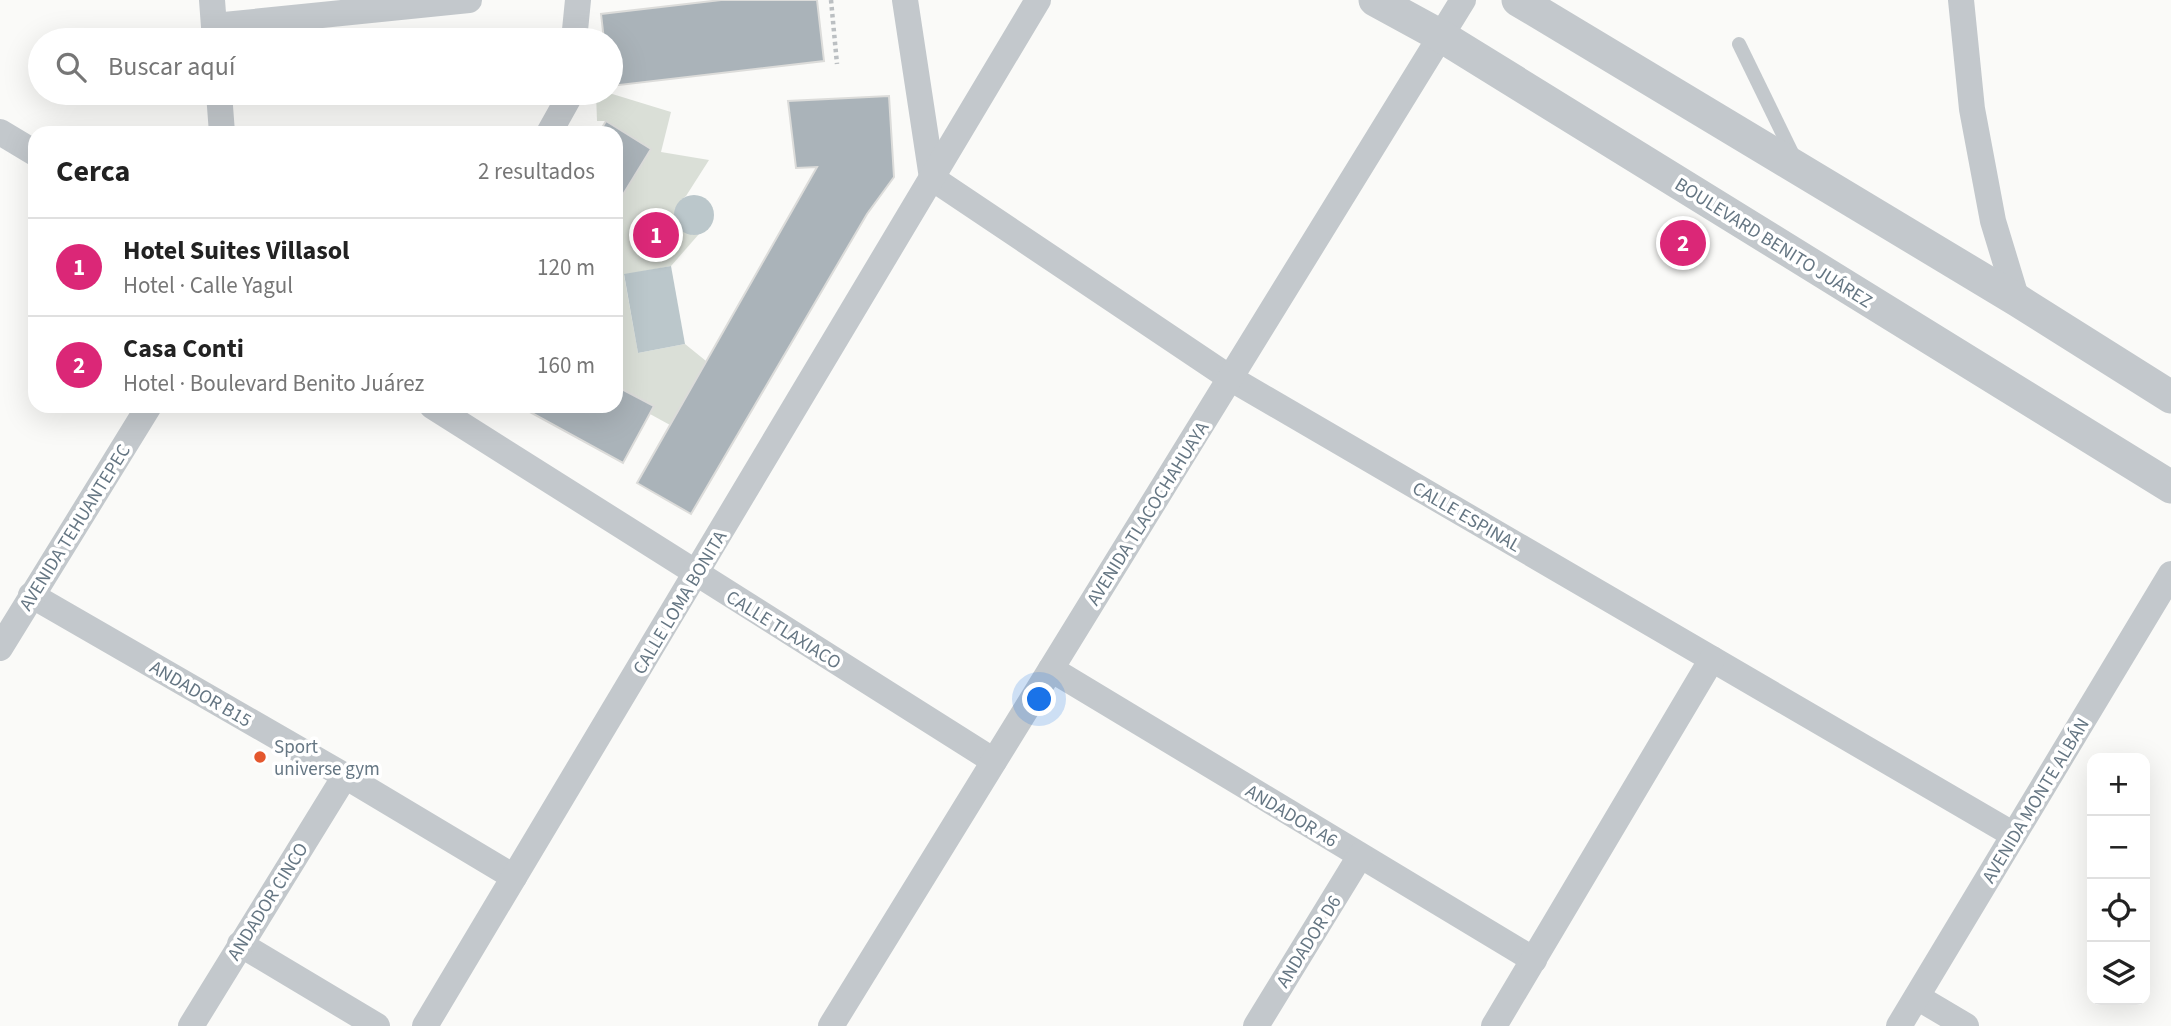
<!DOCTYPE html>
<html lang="es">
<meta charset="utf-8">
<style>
:root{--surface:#fff;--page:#f2f2f2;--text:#222;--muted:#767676;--line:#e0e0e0;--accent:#db2777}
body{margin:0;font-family:"Source Sans 3",sans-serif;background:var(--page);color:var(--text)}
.controls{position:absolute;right:21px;bottom:21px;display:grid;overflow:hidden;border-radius:14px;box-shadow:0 7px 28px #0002}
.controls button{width:63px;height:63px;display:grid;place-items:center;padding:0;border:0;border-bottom:2px solid var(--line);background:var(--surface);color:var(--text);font:35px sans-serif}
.you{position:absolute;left:1040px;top:700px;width:24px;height:24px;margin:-18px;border:5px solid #fff;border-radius:50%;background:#1a73e8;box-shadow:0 0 0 10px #1a73e833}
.badge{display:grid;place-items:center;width:46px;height:46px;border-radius:50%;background:var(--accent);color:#fff;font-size:23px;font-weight:700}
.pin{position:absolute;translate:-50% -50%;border:4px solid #fff;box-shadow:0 2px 7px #0006}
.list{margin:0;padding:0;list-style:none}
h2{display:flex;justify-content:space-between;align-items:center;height:91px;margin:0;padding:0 28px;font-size:30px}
h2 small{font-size:23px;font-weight:400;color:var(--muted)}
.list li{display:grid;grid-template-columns:46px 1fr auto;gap:21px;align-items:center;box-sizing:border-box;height:98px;padding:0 28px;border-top:2px solid var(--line)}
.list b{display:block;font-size:26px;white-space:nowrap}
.list p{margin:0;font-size:23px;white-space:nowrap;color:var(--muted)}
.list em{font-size:23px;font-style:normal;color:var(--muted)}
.icon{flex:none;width:38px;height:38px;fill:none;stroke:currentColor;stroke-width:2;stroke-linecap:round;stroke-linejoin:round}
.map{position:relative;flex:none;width:2171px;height:1026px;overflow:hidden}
.search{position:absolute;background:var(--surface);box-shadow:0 7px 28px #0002;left:28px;top:28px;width:595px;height:77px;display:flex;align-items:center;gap:18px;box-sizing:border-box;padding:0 24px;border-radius:38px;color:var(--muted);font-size:26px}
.panel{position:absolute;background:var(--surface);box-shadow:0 7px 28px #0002;left:28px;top:126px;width:595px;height:287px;border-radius:21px}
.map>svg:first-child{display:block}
</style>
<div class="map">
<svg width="2171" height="1026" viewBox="0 0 2171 1026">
<rect width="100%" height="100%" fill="#fafaf8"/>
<path fill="#dadfd7" d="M596,93H609L671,112L661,152L709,160L686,196L681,200L692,235L699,234L671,266L624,275L638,353L685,344L706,361L670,425L650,414L653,406L616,385V206L651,149L606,121H597Z"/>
<g fill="#bbc7cb">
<circle cx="694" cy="215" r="20"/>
<path d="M671,266L685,344L638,353L624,274Z"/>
</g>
<g fill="#aab3b9" stroke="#dcdcda" stroke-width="2">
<path d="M721,0H817L824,61L611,86V40H604L601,14Z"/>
<path d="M889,96L894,177L867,214L691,514L637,483L817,167L796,168L788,101Z"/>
<path d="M606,121L651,149L616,206V133H599Z"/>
<path d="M616,386L654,406L623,463L519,406H616Z"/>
</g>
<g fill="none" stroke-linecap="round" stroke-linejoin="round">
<path stroke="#bbbfc2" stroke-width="4.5" stroke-dasharray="3.5 3.5" stroke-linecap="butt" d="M831,0L837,64"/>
<path stroke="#c3c8cc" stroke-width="14" d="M1739,44L1794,157"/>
<g stroke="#c3c8cc" stroke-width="26">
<path d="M212,0L215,40"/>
<path d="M905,0L932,178L1230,378L2014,835"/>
<path d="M1961,0L1972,109L1993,221L2017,300"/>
<path d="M214,26L469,0"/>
<path d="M574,40L578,0"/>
<path d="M219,93L222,133"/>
<path d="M0,132L35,153"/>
<path d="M549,133L568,99V93"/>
<path d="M432,406L994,761"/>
<path d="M31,595L345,776L514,877"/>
<path d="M0,648L149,406"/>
<path d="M1051,669L1534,960"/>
<path d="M240,944L377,1026"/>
<path d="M1917,997L1966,1026"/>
<path d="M191,1026L345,776"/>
<path d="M425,1026L1038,0"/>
<path d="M831,1026L1463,0"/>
<path d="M1256,1026L1360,856"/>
<path d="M1494,1026L1712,659"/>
<path d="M1899,1026L2171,574"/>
</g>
<g stroke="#c3c8cc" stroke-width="33">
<path d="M1375,0L1441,36L2171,487"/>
<path d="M1518,0L2017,300L2171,397"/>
</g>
</g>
<circle fill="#e4572e" stroke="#fff" stroke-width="2.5" cx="260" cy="757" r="7"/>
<g text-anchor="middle" stroke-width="7" stroke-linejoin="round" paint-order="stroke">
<g font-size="19" fill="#657683" stroke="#fff">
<text transform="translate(1774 242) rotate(32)" y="7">BOULEVARD BENITO JUÁREZ</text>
<text transform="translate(1147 513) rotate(-58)" y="7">AVENIDA TLACOCHAHUAYA</text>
<text transform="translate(1467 516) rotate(30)" y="7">CALLE ESPINAL</text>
<text transform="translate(74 527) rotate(-58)" y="7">AVENIDA TEHUANTEPEC</text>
<text transform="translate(679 602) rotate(-59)" y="7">CALLE LOMA BONITA</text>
<text transform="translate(784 629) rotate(32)" y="7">CALLE TLAXIACO</text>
<text transform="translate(201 693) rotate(30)" y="7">ANDADOR B15</text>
<text transform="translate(2035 800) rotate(-59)" y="7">AVENIDA MONTE ALBÁN</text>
<text transform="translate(1292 815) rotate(31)" y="7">ANDADOR A6</text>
<text transform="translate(267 901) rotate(-58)" y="7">ANDADOR CINCO</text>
<text transform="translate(1308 941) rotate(-58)" y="7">ANDADOR D6</text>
</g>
<g font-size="19" fill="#657683" stroke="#fff" text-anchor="start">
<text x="274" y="753">Sport<tspan x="274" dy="22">universe gym</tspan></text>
</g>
</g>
</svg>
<div class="controls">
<button>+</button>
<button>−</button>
<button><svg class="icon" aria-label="locate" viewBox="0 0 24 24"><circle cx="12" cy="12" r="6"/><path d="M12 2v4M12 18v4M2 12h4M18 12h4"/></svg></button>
<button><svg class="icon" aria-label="layers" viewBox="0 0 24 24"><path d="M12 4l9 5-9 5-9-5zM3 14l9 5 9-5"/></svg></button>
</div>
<div class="you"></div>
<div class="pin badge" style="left:656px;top:235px">1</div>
<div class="pin badge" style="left:1683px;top:243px">2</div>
<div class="search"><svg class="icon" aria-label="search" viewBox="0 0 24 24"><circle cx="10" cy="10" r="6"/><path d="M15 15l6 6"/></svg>Buscar aquí</div>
<section class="panel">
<h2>Cerca<small>2 resultados</small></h2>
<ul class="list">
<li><span class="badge">1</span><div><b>Hotel Suites Villasol</b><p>Hotel · Calle Yagul</p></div><em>120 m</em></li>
<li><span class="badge">2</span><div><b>Casa Conti</b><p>Hotel · Boulevard Benito Juárez</p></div><em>160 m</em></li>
</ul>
</section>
</div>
